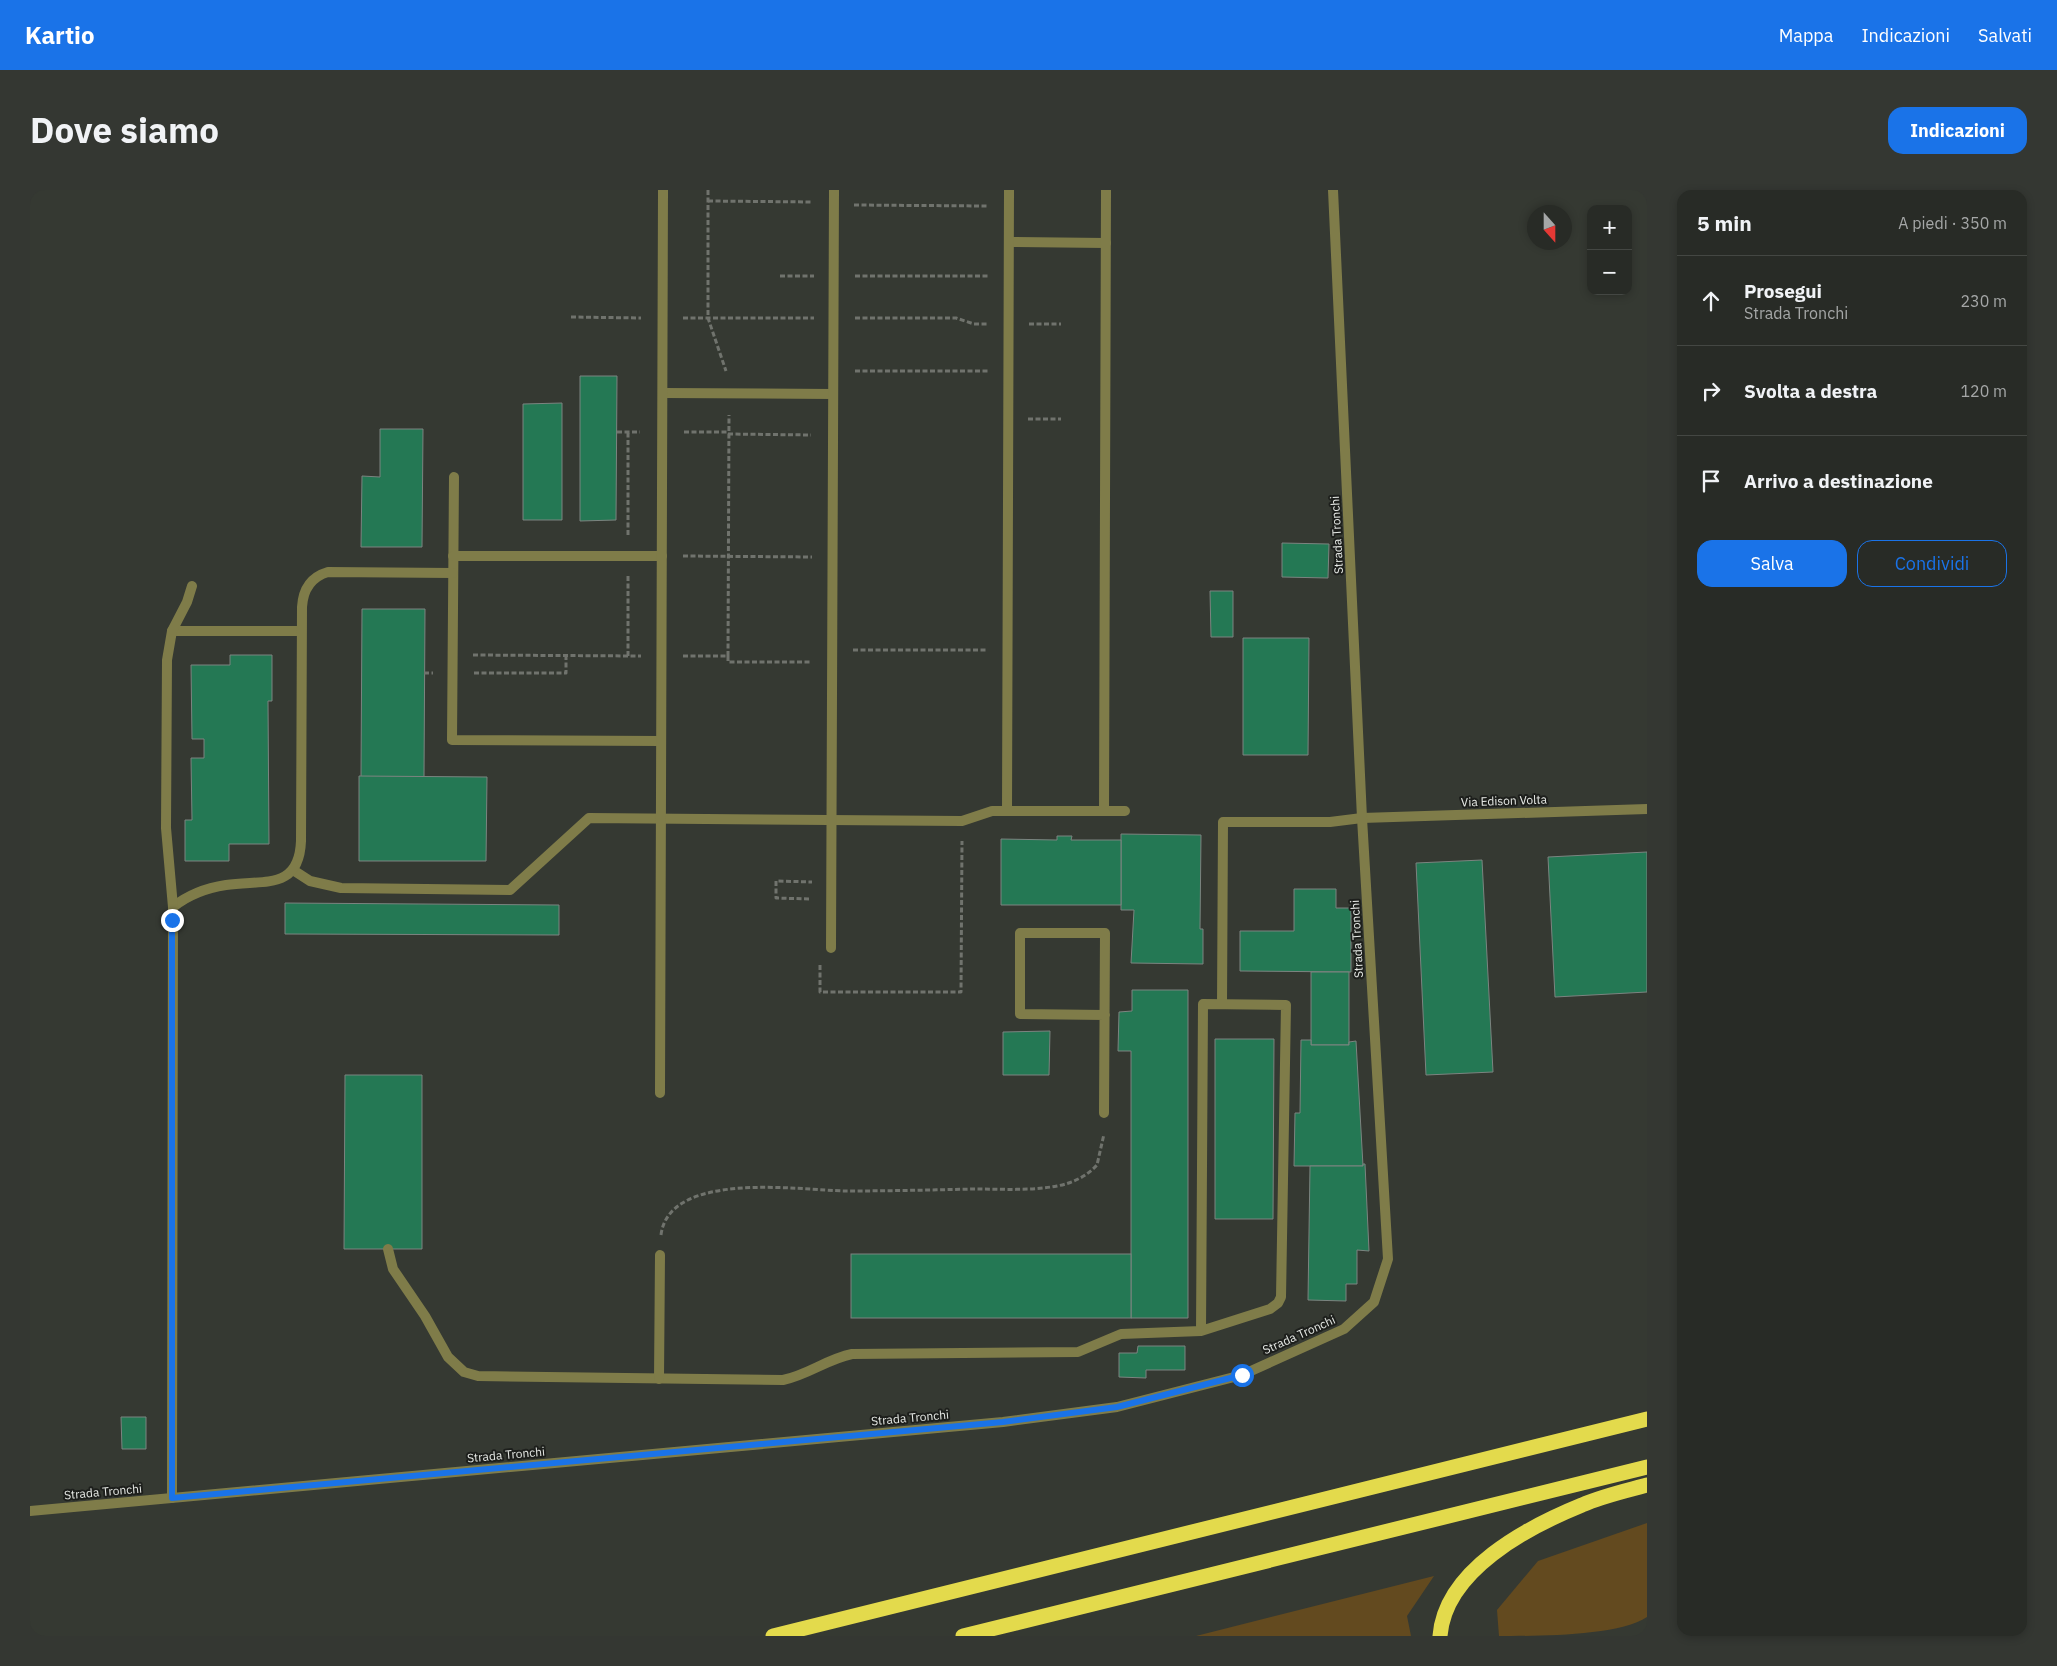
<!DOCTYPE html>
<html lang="it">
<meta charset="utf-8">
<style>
:root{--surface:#282b26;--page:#343732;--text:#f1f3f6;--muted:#a5a7a7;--line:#444743;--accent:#1a73e8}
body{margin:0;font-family:"IBM Plex Sans",sans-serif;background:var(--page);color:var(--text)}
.controls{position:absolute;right:15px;top:15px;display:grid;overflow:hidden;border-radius:10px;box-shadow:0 2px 8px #0003}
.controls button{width:45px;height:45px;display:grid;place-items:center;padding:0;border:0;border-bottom:1px solid var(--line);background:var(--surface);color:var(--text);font:25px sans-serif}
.compass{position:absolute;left:1497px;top:15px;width:45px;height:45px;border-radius:50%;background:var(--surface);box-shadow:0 2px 8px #0003;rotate:159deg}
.stop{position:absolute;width:15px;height:15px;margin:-11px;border:4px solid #1a73e8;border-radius:50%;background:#fff}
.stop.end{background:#1a73e8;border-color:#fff;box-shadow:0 1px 5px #0008}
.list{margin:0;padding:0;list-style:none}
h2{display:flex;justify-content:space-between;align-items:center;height:65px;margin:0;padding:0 20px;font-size:21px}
h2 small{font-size:16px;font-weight:400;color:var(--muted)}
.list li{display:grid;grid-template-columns:32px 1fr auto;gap:15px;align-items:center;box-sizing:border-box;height:90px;padding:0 20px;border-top:1px solid var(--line)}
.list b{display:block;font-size:19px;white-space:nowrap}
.list p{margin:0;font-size:16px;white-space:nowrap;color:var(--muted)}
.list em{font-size:16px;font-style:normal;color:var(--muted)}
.actions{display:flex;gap:10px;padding:15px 20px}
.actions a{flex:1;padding:11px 0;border:1px solid var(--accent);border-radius:15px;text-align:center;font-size:18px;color:var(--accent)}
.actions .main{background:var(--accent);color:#fff}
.icon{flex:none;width:28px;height:28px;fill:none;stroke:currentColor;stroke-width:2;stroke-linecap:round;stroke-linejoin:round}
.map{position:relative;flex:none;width:1617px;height:1446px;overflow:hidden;border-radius:15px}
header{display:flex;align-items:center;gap:30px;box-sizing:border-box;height:70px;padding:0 25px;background:var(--accent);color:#fff}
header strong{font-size:24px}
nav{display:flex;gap:28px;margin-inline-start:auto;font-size:18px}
.intro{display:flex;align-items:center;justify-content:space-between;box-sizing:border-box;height:120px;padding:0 30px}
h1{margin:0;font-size:35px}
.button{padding:12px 22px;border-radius:15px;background:var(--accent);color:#fff;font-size:18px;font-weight:700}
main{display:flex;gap:30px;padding:0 30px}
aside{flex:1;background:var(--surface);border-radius:15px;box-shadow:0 2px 8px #0003}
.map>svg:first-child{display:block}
</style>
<header>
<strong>Kartio</strong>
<nav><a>Mappa</a><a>Indicazioni</a><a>Salvati</a></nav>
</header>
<div class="intro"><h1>Dove siamo</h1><a class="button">Indicazioni</a></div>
<main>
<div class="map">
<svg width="1617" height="1446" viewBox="0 0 1617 1446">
<rect width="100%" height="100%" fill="#353932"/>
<g fill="#634a1f">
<path d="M1617,1333V1427C1589,1446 1508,1446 1469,1446L1467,1420L1508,1371Z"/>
<path d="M1404,1386L1377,1426L1381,1446H1166Z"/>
</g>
<g fill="#247854" stroke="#7c8480">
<path d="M550,186H587L586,330L550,331Z"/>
<path d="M532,213V330H493V214Z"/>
<path d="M350,239H393L392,357H331L332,286L350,287Z"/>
<path d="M1252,353L1299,354L1298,388L1252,387Z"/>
<path d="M1180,401H1203V447H1181Z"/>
<path d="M332,419H395L394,587H331Z"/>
<path d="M1213,448H1279L1278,565H1213Z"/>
<path d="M200,465H242V511H238L239,654H199V671H155V630H162L161,568H174V549H162L161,475H200Z"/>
<path d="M329,586L457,587L456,671H329Z"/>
<path d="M1091,644L1171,645L1170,739H1173V774L1101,773L1104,720H1091Z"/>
<path d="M1027,646H1042L1041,650H1091V715H971V649L1027,650Z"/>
<path d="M1617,662V802L1525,807L1518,667Z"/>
<path d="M1452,670L1463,882L1396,885L1386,673Z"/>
<path d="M1264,699H1306V718H1321V782L1210,781V741H1264Z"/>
<path d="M255,713L529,715V745L255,744Z"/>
<rect x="1281" y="782" width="38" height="73"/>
<path d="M1102,800H1158V1128H1101V861H1088L1089,822L1102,821Z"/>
<path d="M1020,841L1019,885H973V842Z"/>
<path d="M1185,849H1244L1243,1029H1185Z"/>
<path d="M1271,850H1281V855H1319V852L1326,851L1333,976H1264L1265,923H1270Z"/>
<path d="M315,885H392V1059H314Z"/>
<path d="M1333,974H1335L1339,1061L1327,1060V1094H1316V1111L1278,1110L1280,976H1333Z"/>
<rect x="821" y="1064" width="280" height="64"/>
<path d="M1108,1156H1155V1180H1116V1188L1089,1187V1163H1107Z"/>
<path d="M91,1227H116V1259H92Z"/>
</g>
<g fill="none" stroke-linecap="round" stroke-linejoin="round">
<g stroke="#70736d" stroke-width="3" stroke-dasharray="5 2.5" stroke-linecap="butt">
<path d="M678,0V128L696,181"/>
<path d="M678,11L783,12"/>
<path d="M824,15L957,16"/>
<path d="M750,86H784"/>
<path d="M825,86H959"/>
<path d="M541,127L611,128"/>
<path d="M653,128H784"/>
<path d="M825,128H926L944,134H958"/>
<path d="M999,134H1031"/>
<path d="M825,181H959"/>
<path d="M998,229H1031"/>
<path d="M587,242H610"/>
<path d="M654,242H699"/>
<path d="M698,244L781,245"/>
<path d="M598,345V243"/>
<path d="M653,366L782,367"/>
<path d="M823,460H956"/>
<path d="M443,465L611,466"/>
<path d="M598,466V386"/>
<path d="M653,466H698L699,225"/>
<path d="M698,466V472H780"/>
<path d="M394,483H403"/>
<path d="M444,483H536V466"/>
<path d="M779,709L746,708V691L782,692"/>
<path d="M790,775V802H931L932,651"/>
<path d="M631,1045C639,980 770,1000 815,1001C858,1001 901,1000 944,999C971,999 1000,1001 1027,996C1043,993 1057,986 1067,975L1074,944"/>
</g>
<g stroke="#7f7c49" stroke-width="10">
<path d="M979,52L1076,53"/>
<path d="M633,203L803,204"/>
<path d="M424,287L422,550L631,551"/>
<path d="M423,366H632"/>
<path d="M142,441H271"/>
<path d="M977,621L979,0"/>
<path d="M1074,621L1076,0"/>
<path d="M263,680L280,691L311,698L480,700L559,628L932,631L962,621H1095"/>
<path d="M143,717C158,705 176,698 196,695C231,689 269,702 271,651L272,417C273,400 281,387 298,382L423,383"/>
<path d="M801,758L804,0"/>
<path d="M1192,814L1193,632H1300L1332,628"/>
<path d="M630,903L633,0"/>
<path d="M1074,923L1075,743H990V824L1075,825"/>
<path d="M358,1059L363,1079L395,1126L418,1167L434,1182L448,1186L753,1190C778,1185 797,1169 822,1164L1048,1162L1091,1144L1171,1141L1173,814L1256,815L1251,1107L1248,1113L1240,1119L1171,1141"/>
<path d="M629,1189L630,1065"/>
<path d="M142,1308L143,717L136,638L137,470L142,441L157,412L162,396"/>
</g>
<g stroke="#7f7c49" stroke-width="10">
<path d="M1332,628L1617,619"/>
<path d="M0,1321L973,1232L1087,1217L1212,1185L1314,1139L1344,1112L1358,1069L1332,628L1303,0"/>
</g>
<g stroke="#e3da4c" stroke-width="15">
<path d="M743,1446L1617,1229"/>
<path d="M933,1446L1617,1277"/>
<path d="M1410,1446C1415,1380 1498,1337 1552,1315C1572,1306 1595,1301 1617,1295"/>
</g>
</g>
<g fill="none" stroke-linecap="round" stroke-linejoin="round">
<path stroke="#1a73e8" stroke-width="6" d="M142,730V1308L973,1232L1087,1217L1212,1185"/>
</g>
<g text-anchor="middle" stroke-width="4" stroke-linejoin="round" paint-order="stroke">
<g font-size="12" fill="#e7eae6" stroke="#1d1f1c">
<text transform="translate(1307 345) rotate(-93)" y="4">Strada Tronchi</text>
<text transform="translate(1474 611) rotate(-2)" y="4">Via Edison Volta</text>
<text transform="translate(1327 749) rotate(-93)" y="4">Strada Tronchi</text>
<text transform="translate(1269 1145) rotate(-24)" y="4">Strada Tronchi</text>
<text transform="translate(880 1228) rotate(-5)" y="4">Strada Tronchi</text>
<text transform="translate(476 1265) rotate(-5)" y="4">Strada Tronchi</text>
<text transform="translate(73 1302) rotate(-5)" y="4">Strada Tronchi</text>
</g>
</g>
</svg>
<div class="controls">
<button>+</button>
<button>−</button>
</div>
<svg class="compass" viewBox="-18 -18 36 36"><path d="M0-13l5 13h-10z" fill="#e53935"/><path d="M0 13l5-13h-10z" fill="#a5a7a7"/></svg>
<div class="stop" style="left:1212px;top:1185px"></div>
<div class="stop end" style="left:142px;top:730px"></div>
</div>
<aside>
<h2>5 min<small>A piedi · 350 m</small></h2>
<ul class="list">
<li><svg class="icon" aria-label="ahead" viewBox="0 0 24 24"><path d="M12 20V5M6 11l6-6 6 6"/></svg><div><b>Prosegui</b><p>Strada Tronchi</p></div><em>230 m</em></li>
<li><svg class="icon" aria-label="right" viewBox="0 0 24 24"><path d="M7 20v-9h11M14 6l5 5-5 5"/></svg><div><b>Svolta a destra</b></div><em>120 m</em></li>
<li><svg class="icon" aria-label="arrive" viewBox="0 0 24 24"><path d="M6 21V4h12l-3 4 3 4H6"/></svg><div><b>Arrivo a destinazione</b></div></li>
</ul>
<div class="actions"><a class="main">Salva</a><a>Condividi</a></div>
</aside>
</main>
